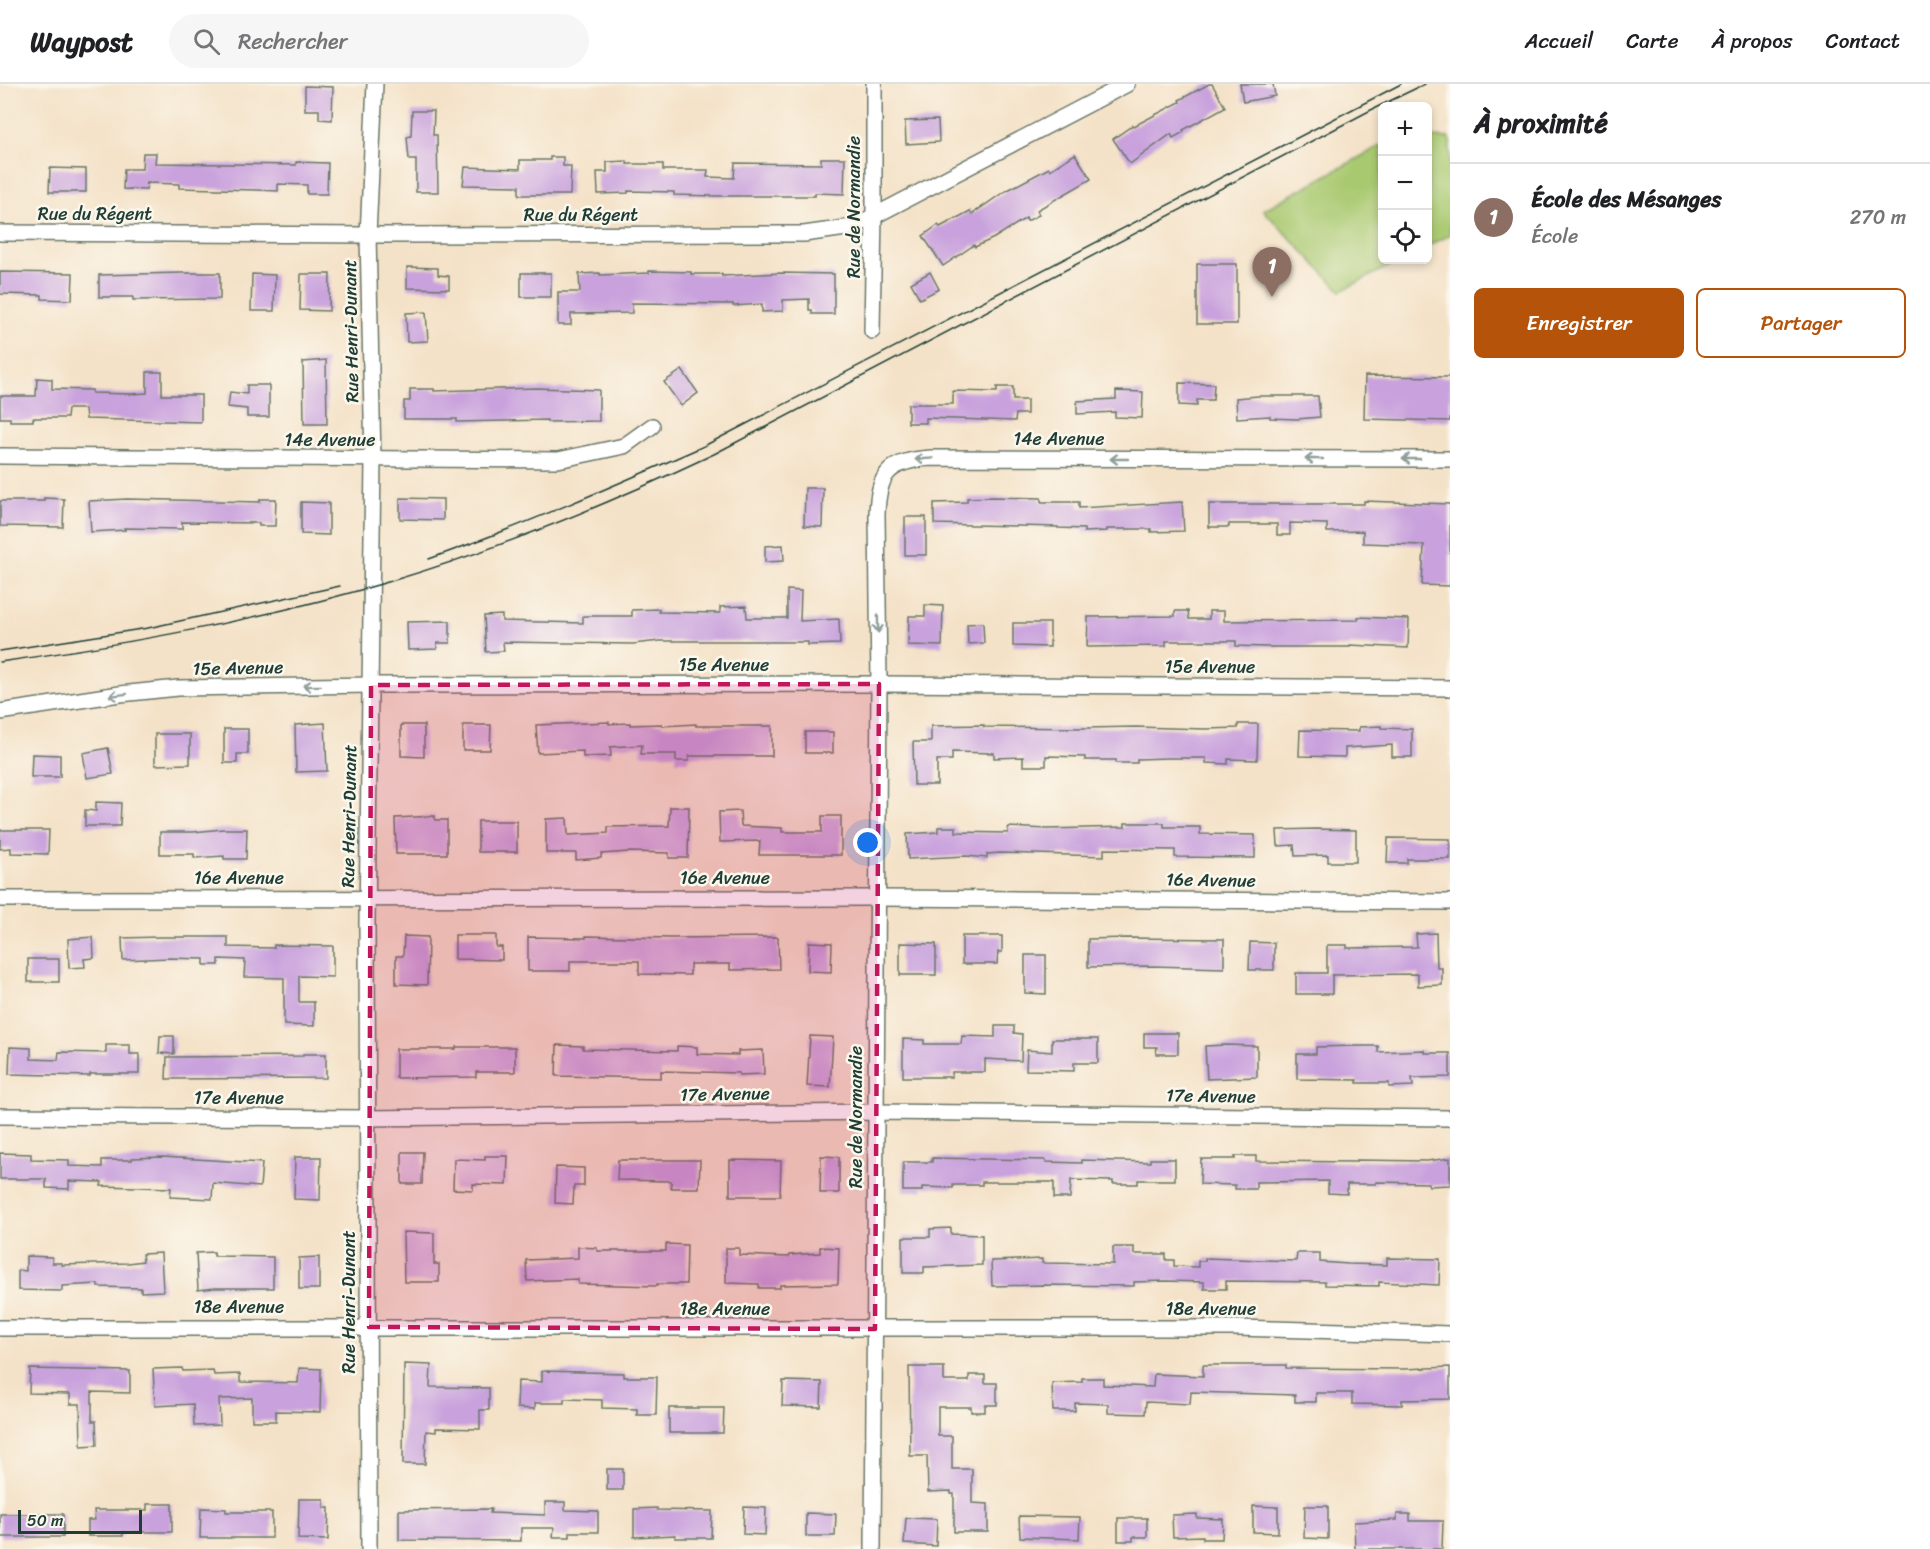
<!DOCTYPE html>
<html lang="fr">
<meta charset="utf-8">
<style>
:root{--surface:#fff;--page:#f6f6f6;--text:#202124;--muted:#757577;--line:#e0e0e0;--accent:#b45309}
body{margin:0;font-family:Sriracha,sans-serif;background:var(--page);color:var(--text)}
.controls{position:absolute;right:18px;top:18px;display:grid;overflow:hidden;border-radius:9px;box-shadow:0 3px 9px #0003}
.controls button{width:54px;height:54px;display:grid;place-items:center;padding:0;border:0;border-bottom:2px solid var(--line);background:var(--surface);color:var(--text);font:30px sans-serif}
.scale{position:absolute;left:18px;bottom:15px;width:124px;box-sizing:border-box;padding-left:6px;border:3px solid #1f3d34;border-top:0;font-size:16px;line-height:21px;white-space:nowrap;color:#1f3d34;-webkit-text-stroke:4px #fbf7ec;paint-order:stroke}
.you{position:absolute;left:868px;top:759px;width:21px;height:21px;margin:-15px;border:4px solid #fff;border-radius:50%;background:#1a73e8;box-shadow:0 0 0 9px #1a73e833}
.badge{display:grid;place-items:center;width:39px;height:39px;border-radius:50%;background:var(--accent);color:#fff;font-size:20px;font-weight:700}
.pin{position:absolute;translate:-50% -50px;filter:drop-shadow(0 2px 3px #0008)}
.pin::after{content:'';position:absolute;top:32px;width:21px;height:18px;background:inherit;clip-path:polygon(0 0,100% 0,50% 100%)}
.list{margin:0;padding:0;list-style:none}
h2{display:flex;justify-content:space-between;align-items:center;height:78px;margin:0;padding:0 24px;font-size:26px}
h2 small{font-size:20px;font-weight:400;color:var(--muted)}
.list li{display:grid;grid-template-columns:39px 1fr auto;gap:18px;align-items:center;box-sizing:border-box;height:108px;padding:0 24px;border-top:2px solid var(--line)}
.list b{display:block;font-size:22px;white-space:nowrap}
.list p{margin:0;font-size:20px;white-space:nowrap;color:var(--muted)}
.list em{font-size:20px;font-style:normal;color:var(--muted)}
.actions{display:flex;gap:12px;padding:18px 24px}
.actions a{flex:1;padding:14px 0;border:2px solid var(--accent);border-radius:9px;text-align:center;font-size:21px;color:var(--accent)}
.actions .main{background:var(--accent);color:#fff}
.icon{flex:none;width:33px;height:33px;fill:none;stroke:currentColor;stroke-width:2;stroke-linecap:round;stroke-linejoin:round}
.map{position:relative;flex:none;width:1450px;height:1465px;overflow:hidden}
header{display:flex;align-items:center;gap:36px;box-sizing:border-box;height:84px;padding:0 30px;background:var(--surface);border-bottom:2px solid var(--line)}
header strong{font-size:28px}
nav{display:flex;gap:33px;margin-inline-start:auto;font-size:21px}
.search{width:420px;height:54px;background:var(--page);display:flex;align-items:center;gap:15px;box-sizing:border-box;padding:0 21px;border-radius:33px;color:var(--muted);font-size:22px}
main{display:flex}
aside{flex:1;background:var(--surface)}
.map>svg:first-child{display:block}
</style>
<header>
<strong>Waypost</strong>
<div class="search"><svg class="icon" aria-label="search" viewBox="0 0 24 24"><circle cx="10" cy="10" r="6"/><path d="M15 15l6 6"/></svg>Rechercher</div>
<nav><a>Accueil</a><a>Carte</a><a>À propos</a><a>Contact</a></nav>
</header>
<main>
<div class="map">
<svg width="1450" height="1465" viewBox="0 0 1450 1465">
<rect width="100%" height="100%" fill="#fbf7ec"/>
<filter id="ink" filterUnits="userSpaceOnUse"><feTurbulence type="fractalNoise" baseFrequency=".0167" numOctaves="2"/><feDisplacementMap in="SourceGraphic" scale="12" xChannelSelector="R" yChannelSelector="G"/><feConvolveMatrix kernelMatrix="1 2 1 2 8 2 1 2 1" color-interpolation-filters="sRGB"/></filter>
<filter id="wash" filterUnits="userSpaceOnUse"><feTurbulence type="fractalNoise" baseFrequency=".008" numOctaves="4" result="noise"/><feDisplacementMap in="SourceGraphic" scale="24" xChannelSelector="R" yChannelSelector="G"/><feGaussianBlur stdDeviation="1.35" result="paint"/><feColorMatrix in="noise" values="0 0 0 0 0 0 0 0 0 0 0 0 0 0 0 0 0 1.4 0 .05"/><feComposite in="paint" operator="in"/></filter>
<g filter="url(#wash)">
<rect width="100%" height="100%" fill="#f4e2c8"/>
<g fill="#a9c970" stroke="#648352" stroke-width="1.5">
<path d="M1428,53L1450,54V151L1428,162Z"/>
<path d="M1382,61V176H1401L1341,207L1263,126Z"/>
</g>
<g id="blocks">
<g fill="#c9a2dd">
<path d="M1209,0H1212L1225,23L1183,46L1184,48L1173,54L1171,50L1130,80L1113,55L1133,41L1134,42L1180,18L1179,16Z"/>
<path d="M1240,0H1273L1275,12L1243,18Z"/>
<path d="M305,2L333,3L332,36L319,35V26H305Z"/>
<path d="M412,27H434L433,51H437L438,108H416V76H409L407,53L411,52Z"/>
<path d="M938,36L939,58L906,60L905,37Z"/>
<path d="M143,69H156L155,79L296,81V78L328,79L327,110H307V101L278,100V107L256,106L179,104V100L147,99L146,106L123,105L124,85H142Z"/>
<path d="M1075,70L1091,95L1037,126L1039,131L1027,137L1026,134L994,154L975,163L974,161L943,182L923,152L938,141L940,143L970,127L972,130L1004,108L1049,84L1050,86Z"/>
<path d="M550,73H563V82H571L570,111H519V102L463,101L465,83L520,85V76H550Z"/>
<path d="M821,74H845L844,110L815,109V112H716L674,111V108L628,107V109L598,110L597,88H607V78L627,77V80H663V86H708L707,93L734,94L735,79L821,80Z"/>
<path d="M50,84L86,85V108H49Z"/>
<rect x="1197" y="180" width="40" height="60"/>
<path d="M407,183L438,184V191L449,192V205L407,204Z"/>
<path d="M649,187L691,188V190H722V192L782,189L834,190V230H812V226H809V215L783,216V227L762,228V220L733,222V220L632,219V229L571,230V241H558V208H580L579,190L600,189V191L649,189Z"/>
<path d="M0,188L73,189L72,216L42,215V211L0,210Z"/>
<path d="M930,188L939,205L920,215L911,199Z"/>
<path d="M181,189H220V215L133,216V213H99V191Z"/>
<rect x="521" y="189" width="30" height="24"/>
<path d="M252,190L275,191L274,227H251Z"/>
<path d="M301,190H330L329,227L300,226Z"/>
<path d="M426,228L428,257L407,258L406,229Z"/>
<path d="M326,276L327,340H304L303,278Z"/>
<path d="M682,286L698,309L681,322L664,298Z"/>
<path d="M147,288H162V311H201V338L86,335L85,325H68L67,334H33V337H10V334H0V312H36L37,294L52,295V305L92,306V309L131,310L147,309Z"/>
<path d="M1365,292L1450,293V337L1364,335Z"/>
<path d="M1179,299L1214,300L1213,316H1197V322L1179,321Z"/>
<path d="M247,301H269V333H247V325L228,323L230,308L247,310Z"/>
<path d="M997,303H1013V316H1027V330H1016L1015,337L926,334V339H908V320H953V307L997,308Z"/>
<path d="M537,304L599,306V337L547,338V336L457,338V335H404V317H410V305H434V307Z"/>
<path d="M1116,307L1143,308L1142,334L1115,333V328L1077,330V317L1116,315Z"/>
<path d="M1258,312H1318L1320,333L1297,335L1270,334V332L1237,334L1236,314Z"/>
<path d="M805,404H823L822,443L804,442Z"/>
<path d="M993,413L1041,414V418H1079V424L1182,418L1184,447L1151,448V445H1107V447L1084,448V445L1058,444V443L934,440V419L967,418V414Z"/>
<path d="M44,414L64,415L63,443L0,442V417H44Z"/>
<path d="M400,414L443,415V436L400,435Z"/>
<path d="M127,415L260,418V415H276L275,442H259V439L182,438V445L124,444L125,446L91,448L89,417Z"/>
<path d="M1364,417L1450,420V502L1422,501L1424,461L1363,459V447L1327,448V440L1290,439V451H1277V440H1229V443H1209V420H1364Z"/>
<path d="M301,418L329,419V451L301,450Z"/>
<rect x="905" y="433" width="21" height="38"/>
<path d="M783,461L784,477L765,478V462Z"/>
<path d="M787,506L801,507L800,537L839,535L840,560L808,561V558H766V557H660L633,560L503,558L504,567L486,568L484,532L502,531V537L583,539V532H632V526L659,525V528L720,529V523L746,522L747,534H787Z"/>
<path d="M925,521L943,522L942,562L908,561L909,532H925Z"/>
<path d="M1175,527H1188L1189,535H1209V527H1224V537L1358,536V533L1409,535L1408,564L1350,561V563H1266L1236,562V557H1166V562L1087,563L1088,533L1175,532Z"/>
<path d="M450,537V559H437V565L408,566L407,538Z"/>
<path d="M983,539L984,559L968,560L967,540Z"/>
<path d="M1013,539H1050V563L1013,562Z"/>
<path d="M609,638V640L630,639V641L662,640V642L696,640V642H772V672H689V677H676V670H641L642,661L610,663L611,672L583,673V667L538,669L536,641Z"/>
<path d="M325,639L327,687L296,688L295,641Z"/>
<path d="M1238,640H1258L1257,676L1228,675V680L1206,679V674H1168L1137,675V679H1116V676H1085V673L1046,672V682H1023V673L994,674V669L952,668V676H937V701H914L913,658H931V642L984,641V643L1085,644L1136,643L1206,645L1238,644Z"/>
<path d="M401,641H424V673L401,672Z"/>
<path d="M463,641H491L490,666H463Z"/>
<path d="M1381,642V644L1412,645V673H1392V661L1345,664V673L1299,672L1300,646L1359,647V643Z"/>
<path d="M224,645H248V670H237V679H224Z"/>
<rect x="805" y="648" width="28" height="21"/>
<path d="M155,650H190V680L155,681Z"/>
<path d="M108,664L113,690L87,694L83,669Z"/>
<path d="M32,670L60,671V693H31Z"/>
<path d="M96,718L121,719L120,742H85V726L96,727Z"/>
<path d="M670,723H689L688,774H669V769L629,768L601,770V774L576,776V769H546V735L567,734L568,751L608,749V743L669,742Z"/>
<path d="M740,727L741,742L782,744V748H822V732H841V771H759L760,757L720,758L719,728Z"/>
<path d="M435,732V736H447V770H396L395,734Z"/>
<rect x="478" y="737" width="39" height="31"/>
<path d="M1125,739H1164V743H1200V750L1255,751V774L1175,773V766L1104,765V772L1000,769L987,770V774L966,772L908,775L907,750L938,748V743H956V748L1008,749V743L1047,745L1125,743Z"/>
<path d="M223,745H247L246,775H224V772L194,774V770H160V748H193Z"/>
<path d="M1315,745L1356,746V778H1328V771L1295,772L1294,761L1278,762L1277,746Z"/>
<path d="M0,746H49L48,770L11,769V764L0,765Z"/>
<path d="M1388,754L1450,755V775H1407V779H1387Z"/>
<path d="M1436,849L1437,884H1442V901L1418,902V890L1332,891V910H1296V889H1327V861H1347V864L1417,863L1416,850Z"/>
<path d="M455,851H496V863H502V876L455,875Z"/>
<path d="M404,852L428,853L427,901L396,900V872H403Z"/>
<path d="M586,852L670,854L778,853L779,885L730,886V880H690V891L639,890V877H570V887H528V853L586,854Z"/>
<path d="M962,852H1002V868H998L997,880H962Z"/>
<path d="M93,853L94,874L84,875L85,883L69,884L68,855Z"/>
<path d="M159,853H228V863L274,864V861L333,862V893L299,892V918H314V942L284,941V894L244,893L245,876L219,875V881H204V875L169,874L123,876L122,854Z"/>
<path d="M1127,854L1224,855V884L1153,882L1088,883V855Z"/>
<path d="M809,858L832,859L831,888L808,887Z"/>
<path d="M1250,858L1274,859V886H1249Z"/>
<path d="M900,859L936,860V891H900Z"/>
<path d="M1025,871H1046V910L1025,909Z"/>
<rect x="28" y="875" width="31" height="23"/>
<path d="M995,942H1014V949L1022,950L1021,977L985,975V988H952V993H903V955L924,956V960H961L962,952L995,953Z"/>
<path d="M1144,949H1178V970H1156L1157,963H1144Z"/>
<path d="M160,952H174V970L159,969Z"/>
<path d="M810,952L833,953L830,1003L807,1002Z"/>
<path d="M1052,955H1098V979H1074V987L1026,986L1027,966L1052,968Z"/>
<path d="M106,961H130V970H139V990H90V992L9,990L10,963L31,964V975L58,976L59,968L106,969Z"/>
<path d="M557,961L583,962V965L677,967V962L697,963V970L738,971V967L763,966L764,990L739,991V989L661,987V994L556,992Z"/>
<path d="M1226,961L1257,962V993L1207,995L1205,962Z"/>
<path d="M1358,962H1378V968L1424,966V969H1450V993L1412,994L1413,1002L1389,1003V999H1357V996L1297,995V970H1316V963Z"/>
<path d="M456,963H515V988H476V993L396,994V965H456Z"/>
<path d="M303,970H326V994L166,995L167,973L303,972Z"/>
<path d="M402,1068H423L422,1100H402Z"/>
<path d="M0,1069L31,1070V1075L69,1076V1082L102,1083V1076H132V1074L162,1073L262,1079L260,1103L213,1099L212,1115L170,1113L171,1104L101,1102L102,1098L69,1097V1105L46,1104V1095H0Z"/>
<path d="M485,1072H508L507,1101L473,1100V1106L453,1105L454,1075L485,1076Z"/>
<path d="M821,1072L839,1073V1109H820Z"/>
<path d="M1235,1072H1256V1077L1356,1078V1076L1427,1077L1450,1074V1101L1429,1102L1428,1099L1376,1098V1100H1347V1110L1328,1109V1097L1256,1098V1105H1235V1101L1200,1100L1201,1075H1235Z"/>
<path d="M295,1073H321L320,1116L294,1115Z"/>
<path d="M932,1074L1046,1076V1078L1082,1079V1076L1150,1078V1075H1175V1096H1138V1100H1113V1097L1071,1096L1070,1114H1054V1098H982V1101H953V1104L922,1103V1107H903V1078H932Z"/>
<path d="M618,1076H700L699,1104H671V1097L617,1096Z"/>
<path d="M730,1076L781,1077L780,1112H730Z"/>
<path d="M556,1083L584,1084V1102H574L573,1120L555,1119Z"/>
<path d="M951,1144V1150L982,1151V1181L924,1183V1189H903V1153H930V1145Z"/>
<path d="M403,1148L434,1149V1180H439V1198H404Z"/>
<path d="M666,1160L687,1161L686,1200H657V1202L578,1200V1195L527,1197L526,1176L578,1174V1163L597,1164V1167H666Z"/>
<path d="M820,1163L839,1164L838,1200L780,1201V1204H759V1200L726,1199V1164H739V1171L789,1173V1171L820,1169Z"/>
<path d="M1113,1163H1134V1170H1166V1176H1174V1182L1198,1183V1177H1205V1174L1296,1177L1297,1169H1320V1178L1348,1180L1387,1181V1174L1440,1175L1439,1201L1379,1198V1202L1325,1201V1198L1226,1197V1205H1204V1198L1165,1197L1134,1198V1202L1042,1201L992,1202L991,1177L1042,1175V1179L1113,1180Z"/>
<path d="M214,1168V1172L273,1173V1204H215L198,1206L196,1169Z"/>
<path d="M161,1169L163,1207L141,1208V1204L98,1203V1200L62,1202V1207L18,1206V1186L26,1187V1172L52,1173V1179H62V1181L128,1179L143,1177L142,1170Z"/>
<path d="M319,1173V1205H299V1174Z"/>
<path d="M404,1280L431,1281L430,1303L489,1304V1326H480V1345L436,1344V1348L426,1347L425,1380H403Z"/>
<path d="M1203,1281H1286V1284L1404,1285L1450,1283V1315L1402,1316V1321L1352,1320V1309H1316V1318H1295V1311L1191,1308L1190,1320L1146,1318L1145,1330L1108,1329V1320L1075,1319V1327H1053L1052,1299L1082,1298V1294H1103V1301L1153,1303L1154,1290L1203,1292Z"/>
<path d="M909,1283H944V1297H969V1291H985V1299H997V1321H985V1328H971V1323H938V1352H952V1385H972V1419L988,1420V1448H954V1410H951V1407L928,1408L927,1372H910Z"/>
<path d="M182,1284L183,1287L213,1286L214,1291L240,1290V1298L298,1299L299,1284L321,1285L320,1328L276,1327V1337H252V1314L219,1315L220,1341L194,1342L193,1320L155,1322L153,1285Z"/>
<path d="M30,1285L130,1287V1309L92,1308V1337H96L97,1361L81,1362L80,1320H70V1310L29,1309Z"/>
<path d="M542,1287L624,1289V1293H657L656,1331H637V1325L602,1324V1316L564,1315V1319H535V1325L517,1324L518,1297L542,1298Z"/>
<path d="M783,1297L822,1298L821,1323L782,1322Z"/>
<path d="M669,1324H724L723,1349H669Z"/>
<rect x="607" y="1385" width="16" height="21"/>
<path d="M299,1415H324V1424H329L328,1456L298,1455Z"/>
<path d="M545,1418H565V1426L598,1427V1448H570V1453H553L554,1444H521V1457L399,1456V1426L491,1425L490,1429L545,1431Z"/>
<path d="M147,1420H172V1448H123V1452H88V1436H95L94,1426H147Z"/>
<path d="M1253,1422L1278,1423V1449L1253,1448Z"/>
<path d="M1305,1422H1328V1455L1304,1454Z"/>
<path d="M744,1423L766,1424L765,1451L743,1450Z"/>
<path d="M201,1424L226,1425V1428H272V1454H200Z"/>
<path d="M657,1424V1426L712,1427L711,1454H675V1451L634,1453V1425Z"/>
<path d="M806,1429L836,1430L835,1452H806Z"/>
<rect x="0" y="1430" width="63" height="23"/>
<path d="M1197,1430V1434L1223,1435L1222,1455H1203V1452L1173,1453L1172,1431Z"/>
<path d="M1397,1430H1410V1437H1443L1442,1465H1355L1354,1438L1397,1436Z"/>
<path d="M1019,1432L1080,1433L1079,1455L1020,1453Z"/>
<path d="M906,1434L937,1435L936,1462L904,1460Z"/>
<path d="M1118,1434H1147V1453H1133V1457H1118Z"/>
</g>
</g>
</g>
<g filter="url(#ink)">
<use href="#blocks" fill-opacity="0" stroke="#6a7768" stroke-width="1.5"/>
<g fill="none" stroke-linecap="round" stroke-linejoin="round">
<g stroke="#6a7768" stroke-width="18">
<g id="minor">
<path d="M0,149L368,151L804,150L853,143L1127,0"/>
<path d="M872,247L874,130V0"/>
<path d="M0,372L558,376L624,362L652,342"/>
<path d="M0,628L120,610L178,604L371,601L879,600L1450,604"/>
<path d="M0,815L876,814L1450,818"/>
<path d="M0,1032L367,1034L875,1028L1450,1034"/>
<path d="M0,1244H1238L1450,1250"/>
<path d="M369,1465L367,839L373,376L368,151L375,0"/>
<path d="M873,1465L879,600L877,431C878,389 889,377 931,374L1450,375"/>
</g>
</g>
<use href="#minor" stroke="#fff" stroke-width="15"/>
<g stroke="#1f3d34" stroke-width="1.5">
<path d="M429,475C522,442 613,402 704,362L1401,0"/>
<path d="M0,567L148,544L340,502"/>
<path d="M0,578C131,559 261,536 388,498C500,465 608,420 714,370L1371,26L1425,0"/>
</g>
</g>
<defs><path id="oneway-shaft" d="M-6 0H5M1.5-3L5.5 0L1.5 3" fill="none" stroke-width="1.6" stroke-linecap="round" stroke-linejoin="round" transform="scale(1.5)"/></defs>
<g stroke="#8f9e9a">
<use href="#oneway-shaft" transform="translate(924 375) rotate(176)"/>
<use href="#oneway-shaft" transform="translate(1119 375) rotate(-180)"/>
<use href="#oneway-shaft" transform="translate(1314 375) rotate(-180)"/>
<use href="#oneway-shaft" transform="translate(1411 375) rotate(-180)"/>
<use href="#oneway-shaft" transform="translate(878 540) rotate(89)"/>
<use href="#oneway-shaft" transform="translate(312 602) rotate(179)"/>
<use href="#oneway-shaft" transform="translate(118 611) rotate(173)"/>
</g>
</g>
<path fill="#c2185b" fill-opacity="0.2" stroke="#c2185b" stroke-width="4.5" stroke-dasharray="12 8" stroke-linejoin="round" d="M879,600L875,1245L369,1243L371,601Z"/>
<g text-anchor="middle" stroke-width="5" stroke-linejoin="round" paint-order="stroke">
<g font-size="18" fill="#1f3d34" stroke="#fbf7ec">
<text transform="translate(854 123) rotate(-90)" y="6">Rue de Normandie</text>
<text x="95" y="136">Rue du Régent</text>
<text x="581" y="137">Rue du Régent</text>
<text transform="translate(351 247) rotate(-91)" y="6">Rue Henri-Dunant</text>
<text x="1059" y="361">14e Avenue</text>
<text x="330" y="362">14e Avenue</text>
<text x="724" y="587">15e Avenue</text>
<text x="1210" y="589">15e Avenue</text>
<text transform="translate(238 584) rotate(-1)" y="6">15e Avenue</text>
<text transform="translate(349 732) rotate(-89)" y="6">Rue Henri-Dunant</text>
<text x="239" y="800">16e Avenue</text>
<text x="725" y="800">16e Avenue</text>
<text transform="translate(1211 796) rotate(1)" y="6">16e Avenue</text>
<text transform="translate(725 1010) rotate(-1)" y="6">17e Avenue</text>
<text transform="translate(1211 1012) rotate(1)" y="6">17e Avenue</text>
<text x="239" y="1020">17e Avenue</text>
<text transform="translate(856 1033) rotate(-90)" y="6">Rue de Normandie</text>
<text transform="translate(349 1218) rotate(-90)" y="6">Rue Henri-Dunant</text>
<text x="239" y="1229">18e Avenue</text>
<text x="725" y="1231">18e Avenue</text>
<text x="1211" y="1231">18e Avenue</text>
</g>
</g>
</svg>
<div class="controls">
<button>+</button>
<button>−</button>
<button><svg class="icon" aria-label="locate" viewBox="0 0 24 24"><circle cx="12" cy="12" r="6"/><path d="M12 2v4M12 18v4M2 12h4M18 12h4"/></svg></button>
</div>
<div class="scale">50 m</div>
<div class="you"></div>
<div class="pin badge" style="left:1272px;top:213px;background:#8d6e63">1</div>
</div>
<aside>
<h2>À proximité<small></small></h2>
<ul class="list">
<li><span class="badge" style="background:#8d6e63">1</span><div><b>École des Mésanges</b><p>École</p></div><em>270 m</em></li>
</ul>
<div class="actions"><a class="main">Enregistrer</a><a>Partager</a></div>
</aside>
</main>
